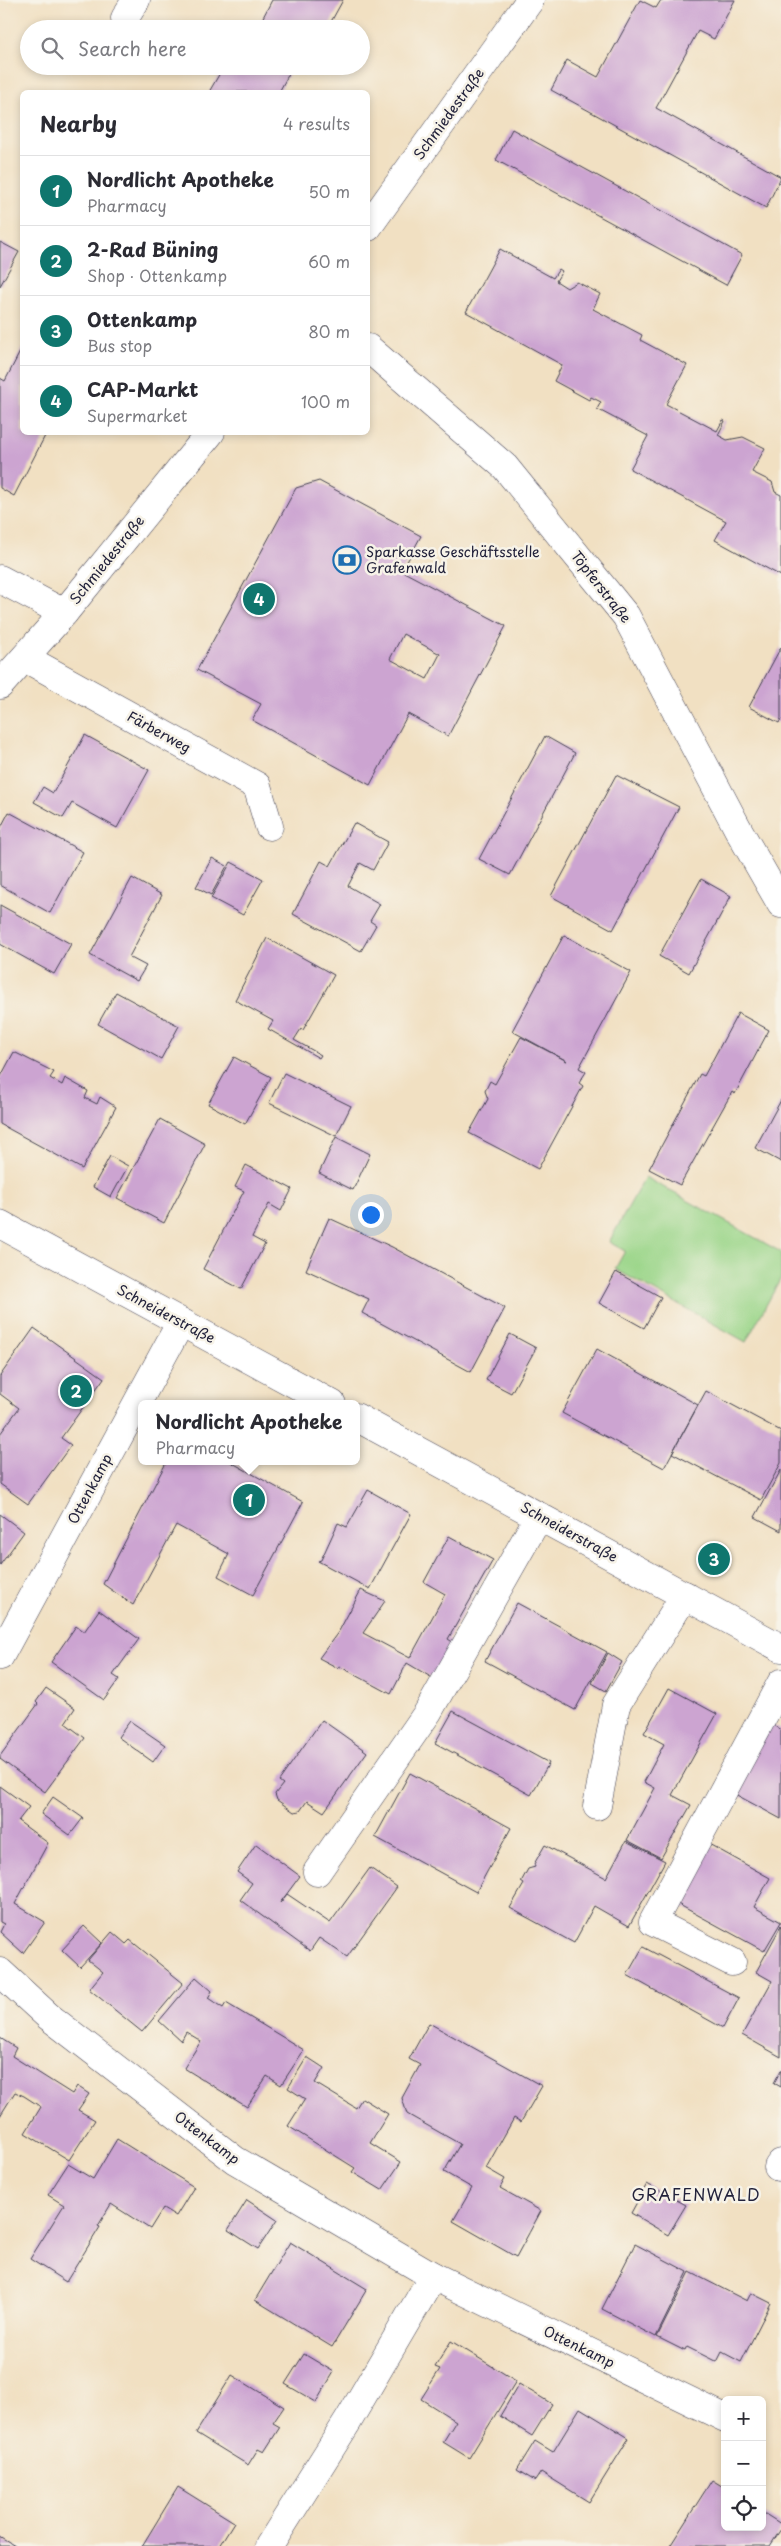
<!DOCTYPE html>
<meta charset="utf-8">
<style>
:root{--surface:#fff;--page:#f7f7f7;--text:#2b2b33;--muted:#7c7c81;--line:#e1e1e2;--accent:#0f766e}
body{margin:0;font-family:"Playpen Sans",sans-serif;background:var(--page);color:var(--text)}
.controls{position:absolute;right:15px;bottom:15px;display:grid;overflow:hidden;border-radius:8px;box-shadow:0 2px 8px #0003}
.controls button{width:45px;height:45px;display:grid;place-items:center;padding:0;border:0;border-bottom:1px solid var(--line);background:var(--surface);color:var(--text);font:25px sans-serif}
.you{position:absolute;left:370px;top:1214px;width:18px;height:18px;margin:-12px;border:4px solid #fff;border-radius:50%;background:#1a73e8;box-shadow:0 0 0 8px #1a73e833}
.badge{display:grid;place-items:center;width:32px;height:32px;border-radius:50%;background:var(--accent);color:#fff;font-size:16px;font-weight:700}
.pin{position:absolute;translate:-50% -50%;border:2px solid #fff;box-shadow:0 1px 5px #0006}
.popup{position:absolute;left:138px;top:1400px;width:222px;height:65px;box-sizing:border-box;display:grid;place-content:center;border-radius:8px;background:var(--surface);filter:drop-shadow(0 1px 4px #0005);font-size:16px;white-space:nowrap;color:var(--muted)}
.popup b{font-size:19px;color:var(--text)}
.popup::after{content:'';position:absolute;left:50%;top:100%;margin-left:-10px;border:10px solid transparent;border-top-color:var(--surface)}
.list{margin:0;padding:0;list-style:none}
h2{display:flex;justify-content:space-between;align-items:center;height:65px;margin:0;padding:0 20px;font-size:21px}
h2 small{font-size:16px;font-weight:400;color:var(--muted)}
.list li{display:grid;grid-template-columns:32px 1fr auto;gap:15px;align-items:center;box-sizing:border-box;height:70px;padding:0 20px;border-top:1px solid var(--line)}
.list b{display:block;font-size:19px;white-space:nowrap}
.list p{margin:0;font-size:16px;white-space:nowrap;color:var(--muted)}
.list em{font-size:16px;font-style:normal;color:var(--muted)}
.icon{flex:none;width:28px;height:28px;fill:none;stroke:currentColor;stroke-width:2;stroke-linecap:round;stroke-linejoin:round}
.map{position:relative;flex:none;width:781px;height:2546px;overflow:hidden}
.search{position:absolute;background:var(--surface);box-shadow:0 2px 8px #0003;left:20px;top:20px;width:350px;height:55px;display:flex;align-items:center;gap:12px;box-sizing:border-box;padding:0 18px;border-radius:28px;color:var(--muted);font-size:19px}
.panel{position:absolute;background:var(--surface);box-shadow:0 2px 8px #0003;left:20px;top:90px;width:350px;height:345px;border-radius:8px}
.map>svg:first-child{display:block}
</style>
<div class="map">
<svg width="781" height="2546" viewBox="0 0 781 2546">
<rect width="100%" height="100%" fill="#f7f3e8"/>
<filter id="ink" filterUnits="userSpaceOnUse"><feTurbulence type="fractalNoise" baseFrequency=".02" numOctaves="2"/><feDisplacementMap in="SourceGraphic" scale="10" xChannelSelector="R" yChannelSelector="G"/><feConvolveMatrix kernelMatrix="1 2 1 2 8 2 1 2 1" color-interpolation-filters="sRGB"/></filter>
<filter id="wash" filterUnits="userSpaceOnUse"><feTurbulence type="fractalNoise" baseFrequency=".0096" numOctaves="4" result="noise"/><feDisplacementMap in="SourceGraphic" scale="20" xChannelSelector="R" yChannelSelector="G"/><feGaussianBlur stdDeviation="1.12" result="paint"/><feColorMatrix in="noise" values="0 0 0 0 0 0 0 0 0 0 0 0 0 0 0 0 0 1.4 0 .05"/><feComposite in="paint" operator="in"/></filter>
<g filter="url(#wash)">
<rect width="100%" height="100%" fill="#f1e0c2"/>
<path fill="#9ad588" stroke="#5e7c62" d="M645,1177L781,1252V1278L746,1342L615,1269L625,1251L609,1242Z"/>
<g id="blocks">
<g fill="#cca4d1" fill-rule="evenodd">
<path d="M272,0H343L327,29H257Z"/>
<path d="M640,0L656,8L661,0H735L714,39L698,31L656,108L781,177L766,208L551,90L567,60L598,77Z"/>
<path d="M224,66H293L279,92H209Z"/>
<path d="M512,129L742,255L726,285L496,160Z"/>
<path d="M0,242L19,252L0,286Z"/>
<path d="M500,249L553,278L559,269L562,271L556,281L567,288L577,282L600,294L593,309L642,335L640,340L687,365L666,404L717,431L723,420L725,421L718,435L727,440L743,437L765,448L752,472L772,482L775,492L781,495V576L715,540L726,521L630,469L648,436L597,409L601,402L591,397L589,400L554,381L562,365L466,312Z"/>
<path d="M22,348V432H47L14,496L0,488V378L5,381Z"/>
<path d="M319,481L421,536L402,571L506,626L448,736L408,714L370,785L252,720L261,704L197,670L296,488ZM403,634L440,654L427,679L390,659Z"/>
<path d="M781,647V719L779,723L749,707Z"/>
<path d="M85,735L149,770L117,828L72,803L63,818L34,802L43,787L53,793Z"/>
<path d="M545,736L575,753L510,875L479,859Z"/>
<path d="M616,775L679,807L613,930L551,896Z"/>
<path d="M9,812L83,852L50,913L0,885V829Z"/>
<path d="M354,823L388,842L373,870L360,863L348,886L380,904L370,921L376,925L361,951L293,914L321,861L330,866Z"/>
<path d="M212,858L227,866L211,895L196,887Z"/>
<path d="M231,862L263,879L243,915L211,898Z"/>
<path d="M132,878L162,895L129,957L146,966L137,981L90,955Z"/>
<path d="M701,879L731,896L689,973L659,956Z"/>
<path d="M0,905L71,944L54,974L0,944Z"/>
<path d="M564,935L631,972L579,1068L586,1072L579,1083L583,1086L538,1169L469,1133L488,1099L485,1091L490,1081L495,1084L521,1037L567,1061L512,1031Z"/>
<path d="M267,938L334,975L303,1030L301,1029L294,1040L321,1055L319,1058L268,1029L273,1021L235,1000Z"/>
<path d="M116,992L179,1026L161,1059L98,1024Z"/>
<path d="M738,1013L769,1030L735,1094L732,1092L680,1185L649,1169L700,1074L704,1076Z"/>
<path d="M14,1052L54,1072L50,1078L62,1085L65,1078L88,1091L85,1098L97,1104L100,1097L116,1107L82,1169L0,1124V1078Z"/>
<path d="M234,1057L271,1077L245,1124L208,1104Z"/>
<path d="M284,1073L351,1106L336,1136L269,1103Z"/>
<path d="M781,1100V1162L755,1148Z"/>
<path d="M160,1119L205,1144L164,1223L117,1198Z"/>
<path d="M336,1137L370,1154L353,1190L319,1173Z"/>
<path d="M110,1156L128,1166L111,1197L93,1187Z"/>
<path d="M246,1165L292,1189L281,1211L269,1204L252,1237L265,1244L241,1289L203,1269L244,1191L235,1187Z"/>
<path d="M329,1218L392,1247L505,1308L471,1372L362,1313L369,1299L306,1270Z"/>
<path d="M616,1272L661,1297L644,1328L599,1303Z"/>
<path d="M34,1328L104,1378L61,1438L71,1445L28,1504L0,1484V1434L19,1408L0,1394V1376Z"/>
<path d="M510,1334L536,1348L511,1393L486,1380Z"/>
<path d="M597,1349L698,1405L664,1468L562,1413Z"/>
<path d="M706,1391L781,1431V1463L761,1500L672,1453Z"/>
<path d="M167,1461H229L303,1502L253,1595L218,1576L229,1554L176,1525L133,1605L103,1584Z"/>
<path d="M781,1470V1531L755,1517Z"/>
<path d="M368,1490L411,1514L370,1589L318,1561L321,1560L338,1523L347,1527Z"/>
<path d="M0,1514L24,1532L0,1565Z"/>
<path d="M449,1536L493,1560L448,1639L454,1643L434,1679L407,1663L391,1694L339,1666L338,1668L319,1658L339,1631L361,1590L385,1601L363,1633L410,1658L445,1594L424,1582Z"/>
<path d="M517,1603L607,1652L575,1710L485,1661Z"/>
<path d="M99,1610L139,1639L113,1675L119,1679L104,1700L51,1662L76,1626L84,1632Z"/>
<path d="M608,1653L622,1662L606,1691L592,1683Z"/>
<path d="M46,1688L75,1708L65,1723L85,1738L45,1792L0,1759V1756L38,1704L36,1702Z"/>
<path d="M669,1688L717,1714L672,1795L691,1805L661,1858L627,1840L655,1788L644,1782L664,1744L644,1733Z"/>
<path d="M453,1711L549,1763L531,1795L435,1743Z"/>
<path d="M322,1720L367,1752L324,1812L307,1801L300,1811L294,1812L277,1800L275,1794L283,1784L279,1781Z"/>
<path d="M130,1721L165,1745L153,1762L118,1737Z"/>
<path d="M771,1724L781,1730V1819L733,1793Z"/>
<path d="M410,1773L511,1828L476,1892L375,1837Z"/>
<path d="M0,1786L29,1807L18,1821L48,1843L15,1904L45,1922L23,1953L0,1932L4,1924L0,1922Z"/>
<path d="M53,1797L83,1818L70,1835L41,1814Z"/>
<path d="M626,1841L665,1861L629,1926L594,1906L574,1943L510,1908L524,1884L521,1882L528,1869L535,1867L534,1864L545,1845L606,1878Z"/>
<path d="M707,1843L770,1878L754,1907L781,1922L764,1951L674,1902Z"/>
<path d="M256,1844L300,1876L280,1903L287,1894L330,1923L370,1868L397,1887L347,1957L319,1938L310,1951L240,1900L252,1883L237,1872Z"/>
<path d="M84,1926L102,1943L80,1967L62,1950Z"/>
<path d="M781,1926V2057L742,2035L772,1981L756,1972Z"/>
<path d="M112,1932L126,1944L130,1940L183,1983L142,2032L89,1989L103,1972L88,1960Z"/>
<path d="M643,1947L739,1998L723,2028L627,1975Z"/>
<path d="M196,1977L212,1991L208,1998L223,2008L226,2003L304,2050L281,2085L267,2076L247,2107L184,2068L201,2041L186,2032L181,2041L159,2021Z"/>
<path d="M429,2023L542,2086L521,2122L514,2118L486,2168L505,2179L500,2188L541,2211L516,2257L453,2221L472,2188L444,2172L460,2144L407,2114L402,2098L420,2065L409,2059Z"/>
<path d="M0,2038L16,2048L12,2056L72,2094L77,2086L89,2094L78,2110L95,2120L69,2160L25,2133L41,2107L24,2096L15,2092L0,2116Z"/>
<path d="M307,2057L324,2068L315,2083L356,2108L362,2098L388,2114L370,2143L401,2162L382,2190L352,2172L355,2168L288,2126L305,2099L288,2088Z"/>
<path d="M781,2070V2087L774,2083Z"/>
<path d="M117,2139L194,2187L176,2216L163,2208L150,2229L111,2204L98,2226L100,2227L66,2282L30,2259L64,2205L48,2195L68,2164L93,2179Z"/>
<path d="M647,2184L686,2205L668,2235L631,2213Z"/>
<path d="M247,2200L277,2220L258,2249L228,2230Z"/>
<path d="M290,2242L367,2289L332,2347L255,2300Z"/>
<path d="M635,2244L688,2272L656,2337L602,2309Z"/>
<path d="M690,2272L747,2301L751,2293L771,2303L741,2362L722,2352L717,2362L687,2347L685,2351L657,2337Z"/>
<path d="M451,2341L516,2381L469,2458L443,2442L456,2421L421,2399L440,2369L435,2367Z"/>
<path d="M304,2354L334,2372L316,2402L285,2384Z"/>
<path d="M232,2375L284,2407L273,2423L280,2427L264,2452L258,2449L248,2465L196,2433Z"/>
<path d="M519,2384L552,2404L532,2436L500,2416Z"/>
<path d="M580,2408L629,2438L589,2502L541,2472L535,2481L517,2470L535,2441L553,2452Z"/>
<path d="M712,2480L725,2488V2527H762V2512L781,2524V2529L770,2546H670Z"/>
<path d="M178,2487L234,2522L219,2546H142Z"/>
<path d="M0,2537L15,2546H0Z"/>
</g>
</g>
</g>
<g filter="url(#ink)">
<use href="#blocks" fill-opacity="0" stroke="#413e4f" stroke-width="1"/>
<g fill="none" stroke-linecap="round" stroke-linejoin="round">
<g stroke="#413e4f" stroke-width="29">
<g id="minor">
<path d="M125,18L136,0"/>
<path d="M368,227L530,0"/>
<path d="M368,348L505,467L626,616L738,829L781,904"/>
<path d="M0,579L64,613"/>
<path d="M25,658L257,786L269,826"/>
<path d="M0,685L64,613L211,432"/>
<path d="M0,1224L332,1404"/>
<path d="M356,1417L781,1648"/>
<path d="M0,1656L181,1322"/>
<path d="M597,1806L616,1705L685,1595"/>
<path d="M317,1872L428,1712L539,1516"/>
<path d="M732,1962L653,1922L781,1683"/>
<path d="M0,1972L48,2016L235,2160L433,2276L725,2418"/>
<path d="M778,2167L781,2163"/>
<path d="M269,2546L348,2421L433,2276"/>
</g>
</g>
<use href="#minor" stroke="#fff" stroke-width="28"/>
</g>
</g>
<defs>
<g id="bank-ring" transform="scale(1.4375)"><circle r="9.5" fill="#f7f3e8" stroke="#1f6fb2" stroke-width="1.5"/><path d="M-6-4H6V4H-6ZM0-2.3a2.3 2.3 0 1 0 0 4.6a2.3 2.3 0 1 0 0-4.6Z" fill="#1f6fb2"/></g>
</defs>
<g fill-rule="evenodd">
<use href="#bank-ring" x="347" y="560"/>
</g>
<g text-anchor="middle" stroke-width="5" stroke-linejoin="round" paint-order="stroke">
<g font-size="14" fill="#22223b" stroke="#f7f3e8">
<text transform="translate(449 114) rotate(-54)" y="5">Schmiedestraße</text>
<text transform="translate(107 560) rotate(-51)" y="5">Schmiedestraße</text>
<text transform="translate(601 587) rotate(52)" y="5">Töpferstraße</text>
<text transform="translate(159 732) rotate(29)" y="5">Färberweg</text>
<text transform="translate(166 1314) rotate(28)" y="5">Schneiderstraße</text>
<text transform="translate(90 1489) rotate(-62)" y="5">Ottenkamp</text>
<text transform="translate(569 1532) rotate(29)" y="5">Schneiderstraße</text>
<text transform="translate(207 2138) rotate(37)" y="5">Ottenkamp</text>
<text transform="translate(579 2347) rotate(26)" y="5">Ottenkamp</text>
</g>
<g font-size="14" fill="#22223b" stroke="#f7f3e8" text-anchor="start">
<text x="366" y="557">Sparkasse Geschäftsstelle<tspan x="366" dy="16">Grafenwald</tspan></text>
</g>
<g font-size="16" letter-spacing="1" fill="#22223b" stroke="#f7f3e8">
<text x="696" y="2201">GRAFENWALD</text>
</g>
</g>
</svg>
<div class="controls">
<button>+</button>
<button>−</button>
<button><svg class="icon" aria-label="locate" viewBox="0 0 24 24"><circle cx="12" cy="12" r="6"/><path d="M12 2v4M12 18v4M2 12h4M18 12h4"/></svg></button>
</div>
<div class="you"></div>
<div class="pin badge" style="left:249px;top:1500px">1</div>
<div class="popup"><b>Nordlicht Apotheke</b>Pharmacy</div>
<div class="pin badge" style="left:76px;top:1391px">2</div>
<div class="pin badge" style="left:714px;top:1559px">3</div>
<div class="pin badge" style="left:259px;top:599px">4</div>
<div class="search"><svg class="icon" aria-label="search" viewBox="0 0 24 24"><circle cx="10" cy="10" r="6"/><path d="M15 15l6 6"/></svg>Search here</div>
<section class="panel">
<h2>Nearby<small>4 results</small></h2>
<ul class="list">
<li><span class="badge">1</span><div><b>Nordlicht Apotheke</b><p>Pharmacy</p></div><em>50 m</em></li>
<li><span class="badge">2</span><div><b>2-Rad Büning</b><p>Shop · Ottenkamp</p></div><em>60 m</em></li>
<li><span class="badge">3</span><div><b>Ottenkamp</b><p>Bus stop</p></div><em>80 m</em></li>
<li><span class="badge">4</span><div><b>CAP-Markt</b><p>Supermarket</p></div><em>100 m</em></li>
</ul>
</section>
</div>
